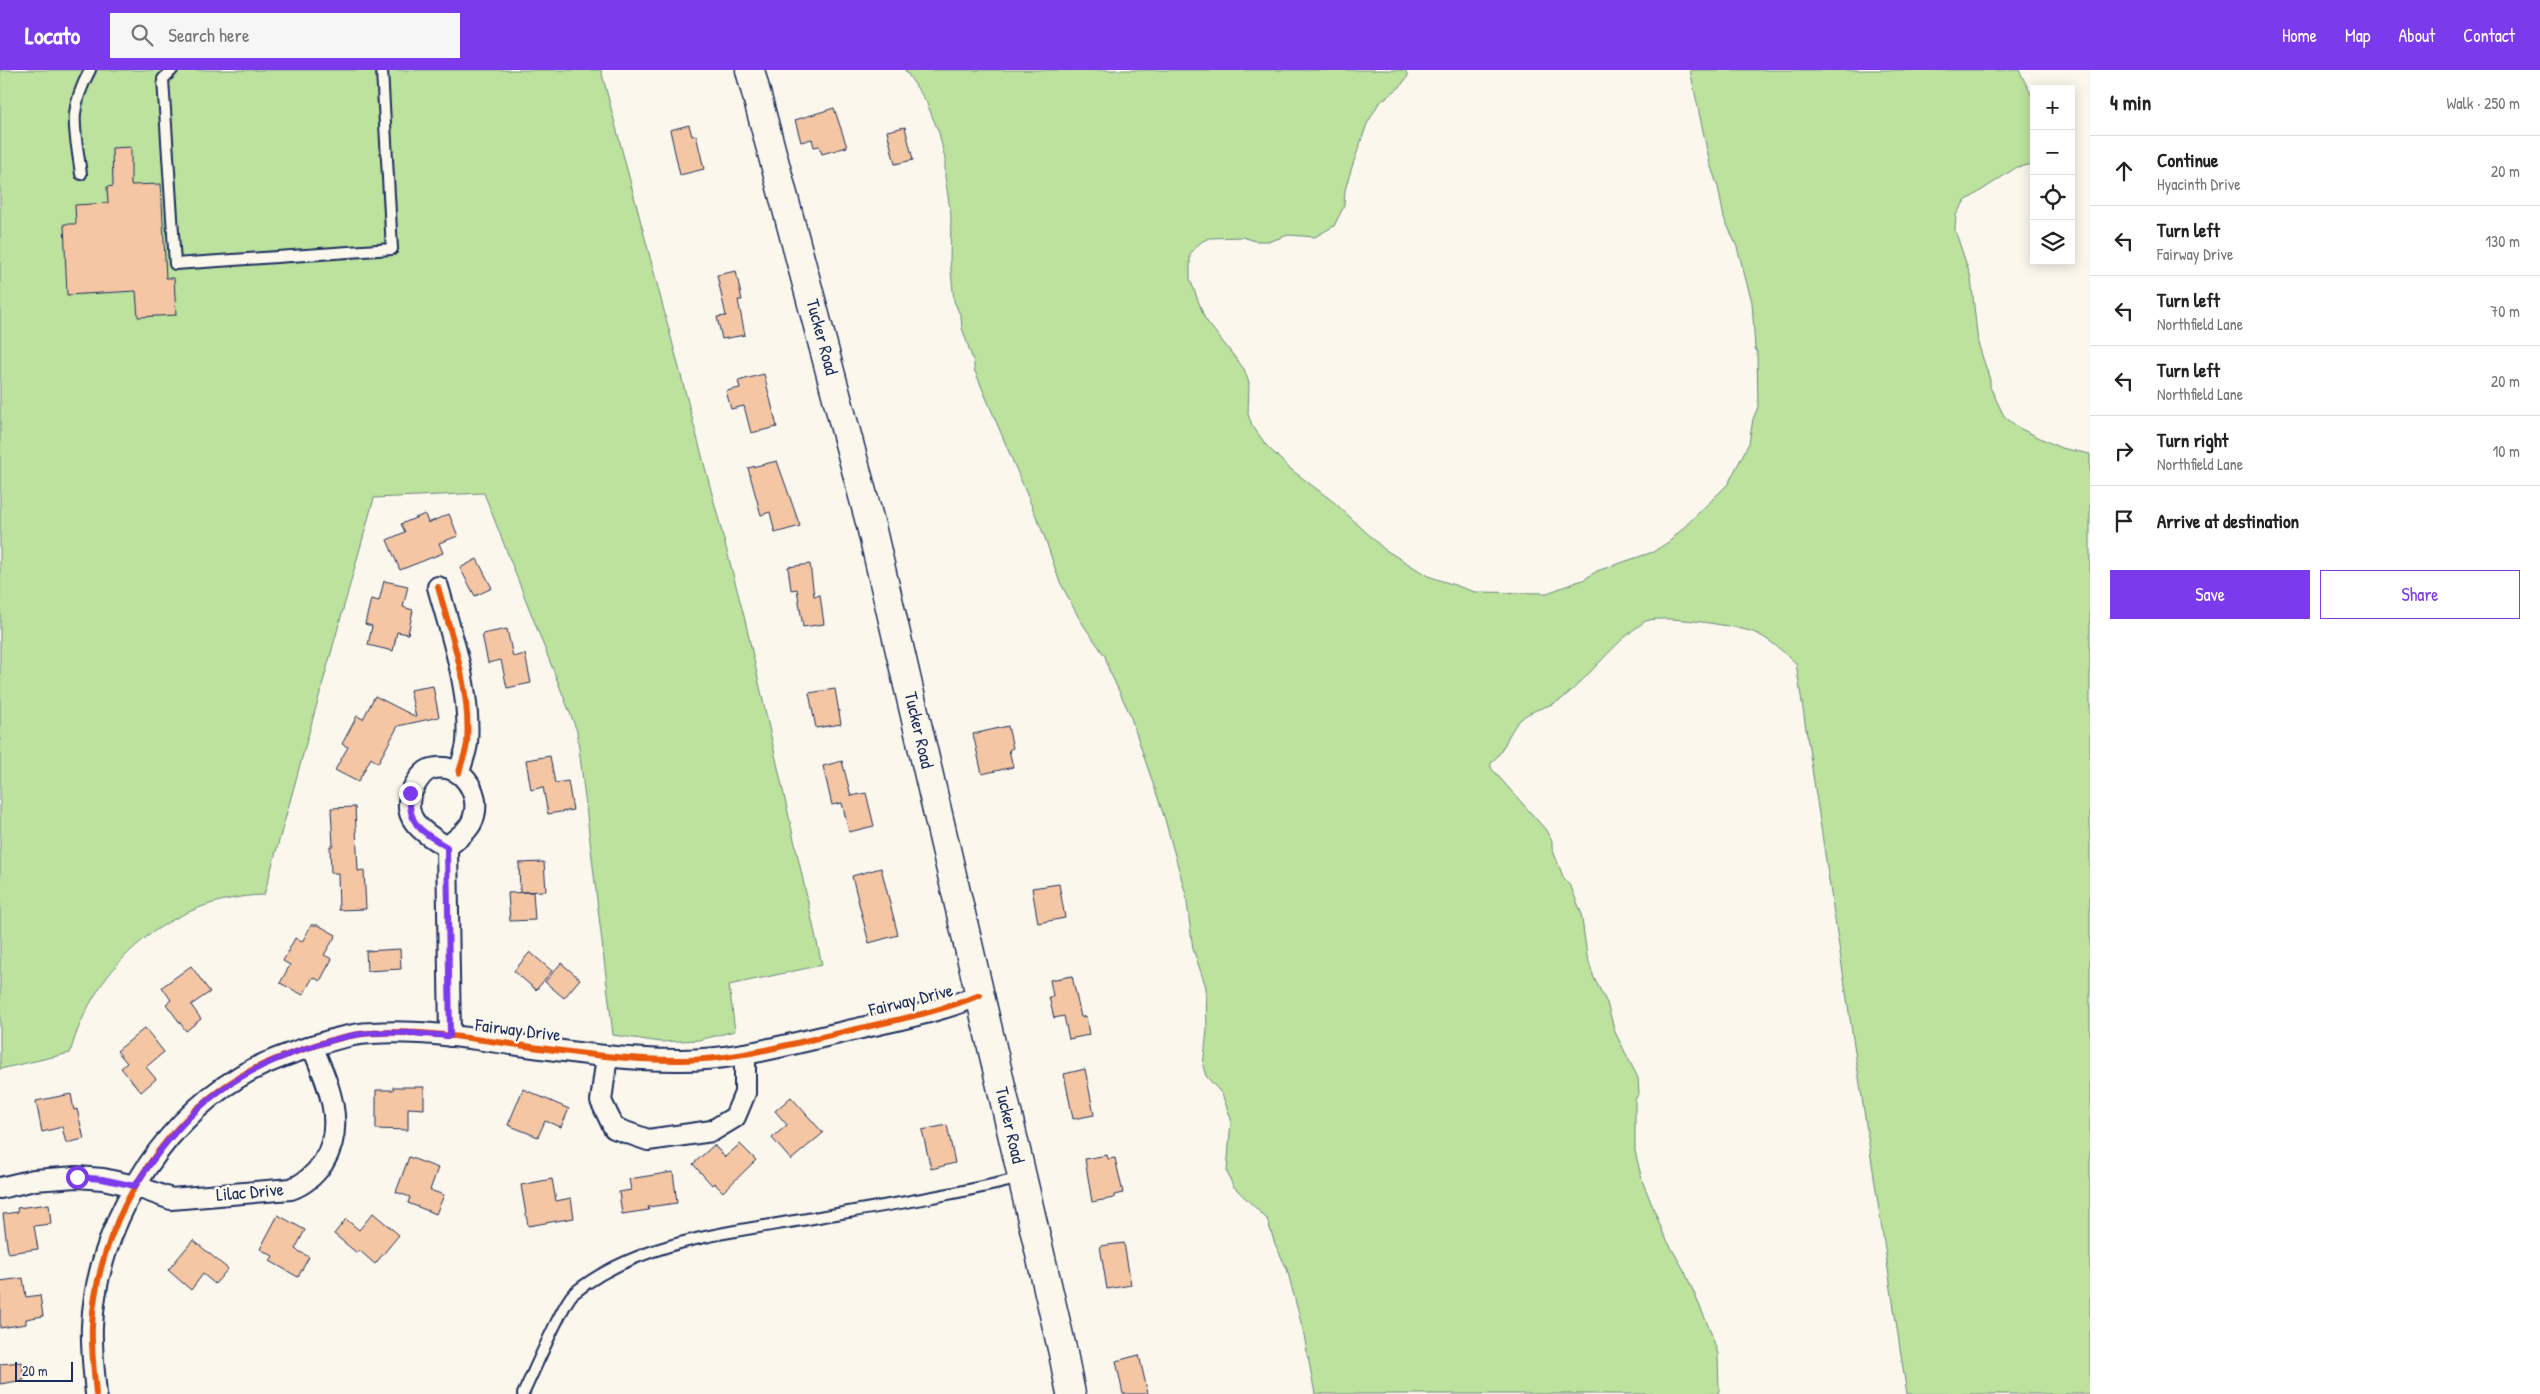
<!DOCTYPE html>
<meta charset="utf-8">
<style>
:root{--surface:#fff;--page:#f6f6f6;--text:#222;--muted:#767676;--line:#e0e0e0;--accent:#7c3aed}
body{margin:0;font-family:"Patrick Hand",sans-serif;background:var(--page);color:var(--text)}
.controls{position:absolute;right:15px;top:15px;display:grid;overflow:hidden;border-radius:0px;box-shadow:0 2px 12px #0003}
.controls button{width:45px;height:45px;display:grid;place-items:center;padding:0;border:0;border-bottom:1px solid var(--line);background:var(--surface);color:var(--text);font:25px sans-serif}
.scale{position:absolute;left:15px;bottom:12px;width:58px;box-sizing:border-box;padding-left:5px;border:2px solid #1b2f5e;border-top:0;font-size:14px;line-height:18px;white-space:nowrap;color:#1b2f5e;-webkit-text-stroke:4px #fbf7ec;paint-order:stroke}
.stop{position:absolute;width:15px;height:15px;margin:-11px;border:4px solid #7c3aed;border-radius:50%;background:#fff}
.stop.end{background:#7c3aed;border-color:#fff;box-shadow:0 1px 5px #0008}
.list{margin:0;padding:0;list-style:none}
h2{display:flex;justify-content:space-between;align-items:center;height:65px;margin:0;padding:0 20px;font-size:21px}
h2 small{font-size:16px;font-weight:400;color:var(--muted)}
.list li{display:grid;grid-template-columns:32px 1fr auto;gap:15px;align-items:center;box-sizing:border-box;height:70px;padding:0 20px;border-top:1px solid var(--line)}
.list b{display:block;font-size:19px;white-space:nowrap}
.list p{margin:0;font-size:16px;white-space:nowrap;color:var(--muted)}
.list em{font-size:16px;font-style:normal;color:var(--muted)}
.actions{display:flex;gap:10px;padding:15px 20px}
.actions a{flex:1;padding:11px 0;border:1px solid var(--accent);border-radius:0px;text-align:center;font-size:18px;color:var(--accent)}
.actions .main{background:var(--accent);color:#fff}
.icon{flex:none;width:28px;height:28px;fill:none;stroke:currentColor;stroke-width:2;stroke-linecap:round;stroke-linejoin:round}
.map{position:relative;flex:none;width:2090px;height:1324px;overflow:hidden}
header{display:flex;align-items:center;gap:30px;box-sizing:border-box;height:70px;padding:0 25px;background:var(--accent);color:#fff}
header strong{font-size:24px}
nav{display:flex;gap:28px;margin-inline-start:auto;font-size:18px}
.search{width:350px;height:45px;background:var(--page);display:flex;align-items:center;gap:12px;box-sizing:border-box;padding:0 18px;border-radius:0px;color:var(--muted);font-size:19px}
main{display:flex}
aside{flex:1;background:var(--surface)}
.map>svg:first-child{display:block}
</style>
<header>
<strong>Locato</strong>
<div class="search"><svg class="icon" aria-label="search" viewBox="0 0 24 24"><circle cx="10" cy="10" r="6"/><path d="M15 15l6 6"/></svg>Search here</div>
<nav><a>Home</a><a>Map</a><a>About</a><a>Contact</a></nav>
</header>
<main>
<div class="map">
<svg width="2090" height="1324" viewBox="0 0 2090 1324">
<rect width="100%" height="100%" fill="#fbf7ec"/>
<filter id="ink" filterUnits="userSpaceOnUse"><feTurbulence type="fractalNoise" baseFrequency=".02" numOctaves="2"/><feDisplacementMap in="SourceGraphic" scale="10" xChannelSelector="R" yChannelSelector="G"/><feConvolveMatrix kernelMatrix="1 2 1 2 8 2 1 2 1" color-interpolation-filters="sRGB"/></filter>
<g filter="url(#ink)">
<g fill="#bce29e" stroke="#6c887e">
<path d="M0,0H601L745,550L822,895L729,915L735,961L699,970L661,972L613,965L577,661L484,423L374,428L264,825C170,828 95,893 70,983L0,999Z"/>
<path d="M905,0H1405L1408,6L1400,17L1379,33L1367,54L1352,97L1345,120L1344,136L1334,156L1315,167L1288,165L1271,171H1255L1243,167L1209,168L1201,172L1190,184V209L1205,249L1244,299L1249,313L1248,344L1252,355L1266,375L1288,397L1335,433L1384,479L1428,506L1475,522L1547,523L1585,509L1597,501L1653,482L1670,471L1728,414L1749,373L1753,349L1758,337L1757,282L1755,278L1752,232L1737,177L1724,148L1718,117L1710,94L1690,0H2019L2034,30V94L2017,97L1964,132L1956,145L1955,160L1971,208L1978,273L1990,310V317L2004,346L2019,358L2061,378L2090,384V1324H1907L1796,593C1783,582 1769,568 1753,562C1736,556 1657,543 1644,552C1613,573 1592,604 1563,628C1550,638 1532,638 1520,650C1506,664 1507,679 1491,693V698L1545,759L1552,771V778L1564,809L1571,817L1581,842L1587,886L1594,908L1607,933L1615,962L1638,1008L1639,1023L1635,1030V1081L1642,1110L1664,1165L1685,1202L1710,1260L1718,1284L1719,1321L1717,1324H1315L1303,1260L1287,1199L1275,1174L1267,1149L1233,1116L1227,1102L1231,1049L1222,1024L1206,1006L1203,996L1207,960L1206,917L1193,879L1186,825L1164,746L1129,642L1109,600L1105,586L1080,550L1059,510L1044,465L974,299V293L962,258L961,247L954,231L950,191L951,145L945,107V89L939,63L926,31Z"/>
</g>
<g fill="#f4c6a3" stroke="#1b2f5e">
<path d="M834,38L847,77L822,84L819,76L814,77L812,69L801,72L795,50Z"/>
<path d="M689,55L692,66L696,65L704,99L680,105L670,60Z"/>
<path d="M905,57L913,90L895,94L887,61Z"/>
<path d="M131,77V115L161,114L166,208H174L176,245L138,247L136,221L67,225L64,154H76L75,135L108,133L107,117L113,116L112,78Z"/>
<path d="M736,201L742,230H738L745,265L722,269L717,247L726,246L717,205Z"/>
<path d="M764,304L777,357L751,363L744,336L731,339L726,321L740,318L738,311Z"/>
<path d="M777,391L800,456L775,463L770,442L761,445L748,398Z"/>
<path d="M425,444L428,453L449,444L458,466L439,473L443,483L400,500L387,470L405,462L401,454Z"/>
<path d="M477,489L492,518L475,526L460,498Z"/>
<path d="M810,494L814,526L820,525L824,554L803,557L797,519L791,520L788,497Z"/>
<path d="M384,511L408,516L403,537L413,540L408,564L397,562L393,581L368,575L372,556L365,554L371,529L379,531Z"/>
<path d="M507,559L513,587L525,584L531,613L507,618L501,590L488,593L482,564Z"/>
<path d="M433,616L439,647L398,656L378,693L371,688L358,712L335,700L348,677L342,674L357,646L363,649L375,626L416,647L410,620Z"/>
<path d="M835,619L841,654L816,658L809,623Z"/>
<path d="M1008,656L1013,678L1009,680L1013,697L982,704L973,664Z"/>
<path d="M550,686L555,713L568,711L573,740L548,744L543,717L531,720L526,690Z"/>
<path d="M842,691L851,726L866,723L874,756L849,762L842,733L832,735L823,696Z"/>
<path d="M355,737L358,801L364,800L366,839L339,840L338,803H331L330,776H333L331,738Z"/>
<path d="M544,792L546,821L520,822L519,793Z"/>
<path d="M881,798L898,865L869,873L852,806Z"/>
<path d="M1059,814L1065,848L1038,853L1032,818Z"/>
<path d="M533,822L535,850L510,851L508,823Z"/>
<path d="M311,855H318L336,865L324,885L332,889L320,911L313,907L303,925L280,913L290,895L283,891L295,868L302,872Z"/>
<path d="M400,879L401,899L367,901L366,881Z"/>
<path d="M530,882L552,901L536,920L514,901Z"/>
<path d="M561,893L580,909L564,928L545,912Z"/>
<path d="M191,896L210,922L191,935L201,949L186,961L166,934L171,930L162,917Z"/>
<path d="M1072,906L1081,947L1086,946L1089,965L1069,969L1064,946L1054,948L1049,927L1053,926L1050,910Z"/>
<path d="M145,958L164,982L146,997L156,1009L141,1022L121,998L127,993L117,981Z"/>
<path d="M1085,999L1094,1045L1073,1049L1064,1004Z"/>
<path d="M393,1017H424V1039L408,1038V1060L376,1059V1020H393Z"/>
<path d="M523,1019L569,1039L561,1057L545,1051L538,1067L508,1055Z"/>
<path d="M71,1024L74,1040L77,1039L84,1069L66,1073L62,1057L42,1062L36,1031Z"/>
<path d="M791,1027L823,1063L791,1090L772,1068L787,1055L775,1041Z"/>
<path d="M947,1055L955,1093L931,1099L922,1060Z"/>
<path d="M740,1074L756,1090L723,1122L714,1113L712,1115L693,1094L714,1075L725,1087Z"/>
<path d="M1107,1085L1108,1089L1115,1088L1123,1123L1114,1125V1128L1092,1132L1085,1089Z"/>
<path d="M409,1087L438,1098L430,1120L444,1125L436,1144L408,1133L410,1127L396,1122Z"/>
<path d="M673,1102L677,1133L648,1137L649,1140L622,1144L619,1122L631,1120L629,1109Z"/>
<path d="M552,1109L556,1131L571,1128L574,1148L528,1156L521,1115Z"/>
<path d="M49,1134L51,1154L34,1156L38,1179L8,1183L3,1144L18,1142L17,1138Z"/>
<path d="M373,1143L399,1165L375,1194L359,1180L357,1183L334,1164L346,1149L359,1160Z"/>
<path d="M278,1145L305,1160L295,1179L309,1187L298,1207L270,1191L273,1186L260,1179Z"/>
<path d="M193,1170L228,1199L215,1214L203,1204L191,1220L168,1200Z"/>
<path d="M1124,1173L1131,1215L1107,1219L1100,1176Z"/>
<path d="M23,1208L26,1227L40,1225L43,1246L26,1249V1254L0,1258V1211Z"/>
<path d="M1139,1285L1148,1324H1123L1116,1291Z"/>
<path d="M22,1292L24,1310L0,1314V1294Z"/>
</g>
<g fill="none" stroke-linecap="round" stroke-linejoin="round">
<g stroke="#1b2f5e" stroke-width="14">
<g id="service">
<path d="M172,0L163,9L175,194L392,179L382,0"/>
<path d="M81,104C75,58 67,43 90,0"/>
<path d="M523,1324C531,1308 564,1230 574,1223C639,1170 734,1162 813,1148C883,1136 953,1125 1021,1108"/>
</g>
</g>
<g stroke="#1b2f5e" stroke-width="24">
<g id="minor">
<path d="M438,517C452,567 471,621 467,673C466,683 461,693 459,703"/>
<path d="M447,777C457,768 471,760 474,746C481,721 460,691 431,699C424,701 419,708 415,715C397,747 422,762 447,777L450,966"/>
<path d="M607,986L601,1031L614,1058L648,1070L712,1061L735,1047L745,1023V984"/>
<path d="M0,1118L34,1110L77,1107L103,1109L135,1116L171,1129L291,1119C305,1114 314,1106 323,1093C347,1055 328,1014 312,976"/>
<path d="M96,1324C94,1301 91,1279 92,1256C96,1161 157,1056 239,1007C258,995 280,987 301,980C325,972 348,964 372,963C413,960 456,966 497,972C556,980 617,990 677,990C733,991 789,974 844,962C890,951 937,943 980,925"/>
</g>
</g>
<g stroke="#1b2f5e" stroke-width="31">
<path id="secondary" d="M750,0L871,456L1063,1283L1071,1324"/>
</g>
<use href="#service" stroke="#fbf7ec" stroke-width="10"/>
<use href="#minor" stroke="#fbf7ec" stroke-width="20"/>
<use href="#secondary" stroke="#fbf7ec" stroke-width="28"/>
<g stroke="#fbf7ec" stroke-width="9">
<g id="cycleway">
<path d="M438,517C452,567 471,621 467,673C466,683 461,693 459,703"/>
<path d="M96,1324C94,1301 91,1279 92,1256C96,1161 157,1056 239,1007C258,995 280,987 301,980C325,972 348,964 372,963C413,960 456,966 497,972C556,980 617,990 677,990C733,991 789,974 844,962C890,951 937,943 980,925"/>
</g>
</g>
<use href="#cycleway" stroke="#e8590c" stroke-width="6"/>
</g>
</g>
<g fill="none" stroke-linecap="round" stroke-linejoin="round" filter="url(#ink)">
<path stroke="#7c3aed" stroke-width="6" d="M77,1107L102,1109L135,1116C182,1044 225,1005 307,978C329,971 350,964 373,963C398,961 424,964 450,966L447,777C422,762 407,755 410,723"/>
</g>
<g text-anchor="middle" stroke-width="5" stroke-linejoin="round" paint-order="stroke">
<g font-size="18" fill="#1b2f5e" stroke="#fbf7ec">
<text transform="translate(822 267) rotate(75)" y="6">Tucker Road</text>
<text transform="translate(919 660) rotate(77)" y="6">Tucker Road</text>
<text transform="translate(911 930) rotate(-14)" y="6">Fairway Drive</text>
<text transform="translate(518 960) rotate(7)" y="6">Fairway Drive</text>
<text transform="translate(1010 1055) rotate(77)" y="6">Tucker Road</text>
<text transform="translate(250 1122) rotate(-5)" y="6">Lilac Drive</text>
</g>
</g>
</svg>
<div class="controls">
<button>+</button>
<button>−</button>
<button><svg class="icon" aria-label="locate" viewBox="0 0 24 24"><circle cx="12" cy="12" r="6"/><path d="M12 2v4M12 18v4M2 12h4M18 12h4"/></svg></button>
<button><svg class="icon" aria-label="layers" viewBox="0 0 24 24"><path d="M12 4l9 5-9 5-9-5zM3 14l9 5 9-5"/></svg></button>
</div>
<div class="scale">20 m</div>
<div class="stop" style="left:77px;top:1107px"></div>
<div class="stop end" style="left:410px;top:723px"></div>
</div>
<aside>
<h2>4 min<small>Walk · 250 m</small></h2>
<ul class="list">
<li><svg class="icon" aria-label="ahead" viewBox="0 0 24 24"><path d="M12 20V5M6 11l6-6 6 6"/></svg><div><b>Continue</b><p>Hyacinth Drive</p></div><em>20 m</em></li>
<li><svg class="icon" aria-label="left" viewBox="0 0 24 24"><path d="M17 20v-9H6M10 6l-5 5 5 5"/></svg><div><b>Turn left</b><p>Fairway Drive</p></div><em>130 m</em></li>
<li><svg class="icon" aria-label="left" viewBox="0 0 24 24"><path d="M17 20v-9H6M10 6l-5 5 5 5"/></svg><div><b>Turn left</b><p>Northfield Lane</p></div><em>70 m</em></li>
<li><svg class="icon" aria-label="left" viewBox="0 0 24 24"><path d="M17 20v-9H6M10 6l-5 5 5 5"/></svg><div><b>Turn left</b><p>Northfield Lane</p></div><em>20 m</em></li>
<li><svg class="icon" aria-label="right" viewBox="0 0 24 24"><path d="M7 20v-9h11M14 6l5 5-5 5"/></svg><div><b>Turn right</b><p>Northfield Lane</p></div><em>10 m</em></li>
<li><svg class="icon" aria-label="arrive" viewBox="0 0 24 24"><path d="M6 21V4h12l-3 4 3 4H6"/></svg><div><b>Arrive at destination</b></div></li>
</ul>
<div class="actions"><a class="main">Save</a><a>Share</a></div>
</aside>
</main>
